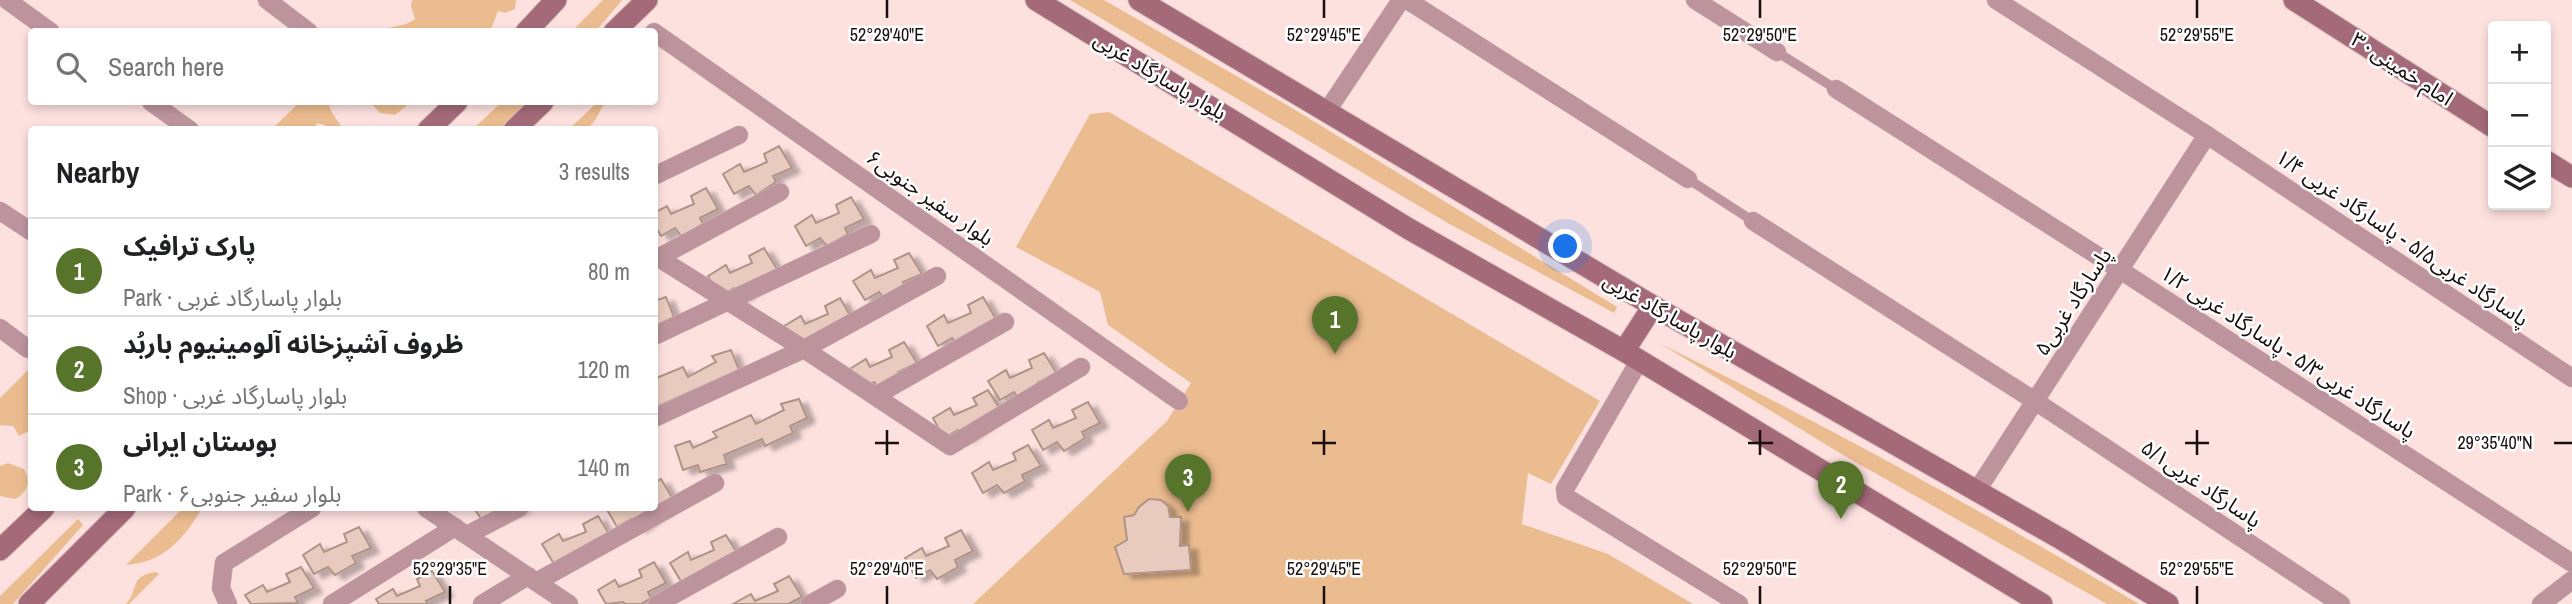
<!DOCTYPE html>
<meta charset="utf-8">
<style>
:root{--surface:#fff;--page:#f2f2f2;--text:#202124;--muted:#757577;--line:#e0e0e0;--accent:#56742a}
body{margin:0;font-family:"Archivo Narrow","Noto Sans Arabic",sans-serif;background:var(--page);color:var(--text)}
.controls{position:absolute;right:21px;top:21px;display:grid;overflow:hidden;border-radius:7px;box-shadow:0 4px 10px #0003}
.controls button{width:63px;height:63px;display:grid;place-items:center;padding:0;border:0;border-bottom:2px solid var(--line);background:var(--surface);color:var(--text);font:35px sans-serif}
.you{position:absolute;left:1566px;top:247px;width:24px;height:24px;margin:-18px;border:5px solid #fff;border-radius:50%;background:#1a73e8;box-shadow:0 0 0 10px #1a73e833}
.badge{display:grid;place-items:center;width:46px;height:46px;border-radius:50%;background:var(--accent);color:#fff;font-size:23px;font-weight:700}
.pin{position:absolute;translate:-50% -58px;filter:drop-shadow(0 2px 4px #0008)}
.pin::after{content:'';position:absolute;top:37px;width:24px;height:21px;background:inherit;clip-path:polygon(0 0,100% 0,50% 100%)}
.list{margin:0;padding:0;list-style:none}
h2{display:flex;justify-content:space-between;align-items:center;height:91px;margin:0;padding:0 28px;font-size:30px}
h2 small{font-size:23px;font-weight:400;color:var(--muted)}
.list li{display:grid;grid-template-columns:46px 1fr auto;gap:21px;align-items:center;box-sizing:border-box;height:98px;padding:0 28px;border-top:2px solid var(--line)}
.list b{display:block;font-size:26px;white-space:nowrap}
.list p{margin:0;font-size:23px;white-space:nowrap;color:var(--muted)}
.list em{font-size:23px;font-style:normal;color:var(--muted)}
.icon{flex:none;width:38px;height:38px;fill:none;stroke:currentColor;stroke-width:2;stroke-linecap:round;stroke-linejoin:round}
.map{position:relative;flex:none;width:2572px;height:604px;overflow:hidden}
.search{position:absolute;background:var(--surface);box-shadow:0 4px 10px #0003;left:28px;top:28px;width:630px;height:77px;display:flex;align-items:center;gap:18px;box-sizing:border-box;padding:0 24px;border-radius:7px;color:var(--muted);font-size:26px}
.panel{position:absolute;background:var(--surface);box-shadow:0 4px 10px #0003;left:28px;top:126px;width:630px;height:385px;border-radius:7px}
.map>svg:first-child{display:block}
</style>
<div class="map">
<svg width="2572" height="604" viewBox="0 0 2572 604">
<defs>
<filter id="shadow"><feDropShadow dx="8" dy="4.5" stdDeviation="2" flood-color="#0004"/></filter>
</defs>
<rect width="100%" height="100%" fill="#fde1df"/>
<g fill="#ebbc8f">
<path d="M412,0H516L515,9L505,13L498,11L491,29L488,31H382C393,24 403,28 415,19L411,6Z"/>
<path d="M603,0H622L596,31H572Z"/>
<path d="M1070,0H1104L1292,108L1617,307L1614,313L1446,222Z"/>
<path d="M300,102H328L331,111L343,129H328L325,125L318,123L311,129H272Z"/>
<path d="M370,102H411L395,115L380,113Z"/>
<path d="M502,102H528L499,129H473Z"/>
<path d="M598,102H605C593,122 596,130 569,129Z"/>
<path d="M1109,112L1600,401L1551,484L1528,473L1522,524L1608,554L1693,604H973L1167,421L1191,383L1108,325L1100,292L1016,247L1090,114Z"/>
<path d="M1661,344C1823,424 1983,511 2139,604H2107L1843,455Z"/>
<path d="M31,370V430L19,436L13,426L0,425V398L27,371Z"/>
<path d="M8,463L24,469C31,481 28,492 15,499L0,496V466Z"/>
<path d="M183,508H202C184,539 164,562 126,565Z"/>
<path d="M78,519L83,525L13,604H0V596Z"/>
<path d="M156,572L159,574L129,604H126C139,591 129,575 156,572Z"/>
</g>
<g fill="#e8cbbe" stroke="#af9387" stroke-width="2" filter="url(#shadow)">
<path d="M779,146L792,168L773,176L776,182L756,195L749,186L734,194L723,174L740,164L744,172L767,162L764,154Z"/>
<path d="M706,188L718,209L700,218L703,224L682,237L675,228L661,236L654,224V213L667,206L671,214L694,204L691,196Z"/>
<path d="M851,197L864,219L845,228L848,234L827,246L820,238L806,246L795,226L812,215L816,223L839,213L836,205Z"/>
<path d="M764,248L777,269L741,297L734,288L720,296L708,276L726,265L730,273L752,263L749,256Z"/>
<path d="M909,253L922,274L903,282L906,288L886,301L879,292L865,300L853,281L871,270L875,278L898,268L894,260Z"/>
<path d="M666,297L674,317L657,325L660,332L654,334V301Z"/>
<path d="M983,297L996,319L977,328L980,334L959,346L952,338L938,346L927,326L944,315L948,323L971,313L968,305Z"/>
<path d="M840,298L852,319L795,346L784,326L801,316L805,324L828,314L825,306Z"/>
<path d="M904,342L917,363L898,372L901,378L881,390L874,382L860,390L848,370L866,359L870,367L892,357L889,350Z"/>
<path d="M731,350L739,370L656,407L659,415L654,417V379L683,367L688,377L716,362L712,356Z"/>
<path d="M1044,353L1057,374L1038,382L1041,388L1021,401L1014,392L1000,400L988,381L1006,370L1010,378L1032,368L1029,360Z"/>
<path d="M988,390L1001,411L965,438L958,430L944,438L933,418L950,408L954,415L977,405L973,398Z"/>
<path d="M799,399L807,418L790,426L793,433L765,446L762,439L724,455L727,464L700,472L698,465L683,470L675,446L690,441L693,448L717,437L713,432L751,415L756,424L784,410L781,404Z"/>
<path d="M1088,402L1100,423L1082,432L1085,438L1064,451L1057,442L1043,450L1032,430L1049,420L1053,428L1076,418L1072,410Z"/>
<path d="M1028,445L1041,466L1022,475L1025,481L1004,493L997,485L983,493L972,473L989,462L993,470L1016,460L1013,453Z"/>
<path d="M661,479L674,501L638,528L631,519L617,527L606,508H654V483Z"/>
<path d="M1149,499L1161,500L1168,506L1170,517H1181L1180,546L1189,545L1191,570L1124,574L1115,547L1127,540L1124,517L1134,515L1139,507Z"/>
<path d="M474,508H523L482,520Z"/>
<path d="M598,516L611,537L554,564L542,544L559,534L563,541L586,532L583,524Z"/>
<path d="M359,527L371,548L352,556L356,563L335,575L328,567L314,574L303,555L320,544L324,552L347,542L344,534Z"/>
<path d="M961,530L973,551L955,560L958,567L937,579L930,570L916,578L905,558L922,548L926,556L949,546L945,538Z"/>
<path d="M726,535L739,556L682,583L670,563L688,552L691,560L714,550L711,542Z"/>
<path d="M654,562L666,583L648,592L651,598L641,604H625L623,602L606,604L598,590L615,580L619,587L642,577L639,570Z"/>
<path d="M301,567L314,588L295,597L298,603L251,604L245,595L263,585L267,592L290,582L286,574Z"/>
<path d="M432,571L445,592L426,601L428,604H379L376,599L393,589L397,596L420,586L417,579Z"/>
<path d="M789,576L802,597L788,604H733L751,594L755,601L778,591L774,584Z"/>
</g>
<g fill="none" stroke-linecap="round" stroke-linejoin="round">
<g stroke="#d9bfbe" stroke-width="10">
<g id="lane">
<path d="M1777,52L1836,89"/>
<path d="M1688,179L1753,221"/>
</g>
</g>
<g stroke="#d9bfbe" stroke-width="19">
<g id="street">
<path d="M7,0L51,32"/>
<path d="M267,0L309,32"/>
<path d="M1407,0L1688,179"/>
<path d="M1695,0L1777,52"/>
<path d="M1996,0L2207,135L2572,378"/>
<path d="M654,32L1179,401"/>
<path d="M1836,89L2120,270L2572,563"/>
<path d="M151,102L190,130"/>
<path d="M1327,111L1401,0"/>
<path d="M654,176L739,135"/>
<path d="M0,211L32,232"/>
<path d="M1753,221L2035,401L2341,604"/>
<path d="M654,255L804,349L950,446L1081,367"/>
<path d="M654,260L780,192"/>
<path d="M0,328L28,349"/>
<path d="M654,336L871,234"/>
<path d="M1639,361L1565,489L1566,497L1739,604"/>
<path d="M875,396L1005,322"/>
<path d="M654,418L804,349L937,276"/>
<path d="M1976,492L2207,135"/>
<path d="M426,508L569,604"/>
<path d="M467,535L519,508"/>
<path d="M536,582L715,483"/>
<path d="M228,604L221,588L224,563L312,508"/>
<path d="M332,604L455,527"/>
<path d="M482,604L528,576"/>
<path d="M657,604L778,537"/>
<path d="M810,604L837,589"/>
<path d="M2541,604L2572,580"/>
</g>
</g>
<g stroke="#d9bfbe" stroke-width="23">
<g id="secondary">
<path d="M1036,0L1409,229L1624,351L2042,604"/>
<path d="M1139,0L1653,306L2061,539L2168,604"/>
<path d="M2294,0L2493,127"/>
<path d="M526,32L556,0"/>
<path d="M614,32L647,0"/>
<path d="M428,130L457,102"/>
<path d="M514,130L543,102"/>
<path d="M2546,161L2572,177"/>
<path d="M1624,351L1653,306"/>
<path d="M0,550L44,508"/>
<path d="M29,604L125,508"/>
</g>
</g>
<use href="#lane" stroke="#bd949e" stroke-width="9"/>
<use href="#street" stroke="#bd949e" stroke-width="18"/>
<use href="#secondary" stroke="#a46a7a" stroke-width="21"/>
</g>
<path fill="none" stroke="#1a0f0f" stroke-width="2.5" d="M887,0V18M1324,0V18M1760,0V18M2197,0V18M887,430V455M1324,430V455M1760,430V455M2197,430V455M875,443H899M1312,443H1336M1748,443H1773M2185,443H2209M2554,443H2572M450,586V604M887,586V604M1324,586V604M1760,586V604M2197,586V604"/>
<g text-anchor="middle" stroke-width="5" stroke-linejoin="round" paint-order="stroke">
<g font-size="21" fill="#1a0f0f" stroke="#fff">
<text transform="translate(2402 69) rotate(33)" y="7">امام خمینی۳۰</text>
<text transform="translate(1160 76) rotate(31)" y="7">بلوار پاسارگاد غربی</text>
<text transform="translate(930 198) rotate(35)" y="7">بلوار سفیر جنوبی۶</text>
<text transform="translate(2402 238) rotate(34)" y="7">پاسارگاد غربی۵/۵ - پاسارگاد غربی ۱/۴</text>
<text transform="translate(2073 302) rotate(-57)" y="7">پاسارگاد غربی۵</text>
<text transform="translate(1670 316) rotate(30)" y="7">بلوار پاسارگاد غربی</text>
<text transform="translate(2288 352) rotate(33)" y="7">پاسارگاد غربی۵/۳ - پاسارگاد غربی ۱/۲</text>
<text transform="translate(2201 484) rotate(34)" y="7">پاسارگاد غربی۵/۱</text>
</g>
</g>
<g font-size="18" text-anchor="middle" fill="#1a0f0f" stroke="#fff" stroke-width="5" stroke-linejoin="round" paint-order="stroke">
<text x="887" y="41">52°29'40"E</text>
<text x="1324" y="41">52°29'45"E</text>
<text x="1760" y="41">52°29'50"E</text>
<text x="2197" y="41">52°29'55"E</text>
<text x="2495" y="449">29°35'40"N</text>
<text x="450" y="575">52°29'35"E</text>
<text x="887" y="575">52°29'40"E</text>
<text x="1324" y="575">52°29'45"E</text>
<text x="1760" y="575">52°29'50"E</text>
<text x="2197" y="575">52°29'55"E</text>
</g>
</svg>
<div class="controls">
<button>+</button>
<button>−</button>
<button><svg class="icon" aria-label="layers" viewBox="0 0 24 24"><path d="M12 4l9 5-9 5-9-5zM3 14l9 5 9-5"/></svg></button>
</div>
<div class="you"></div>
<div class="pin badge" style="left:1335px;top:354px">1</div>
<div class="pin badge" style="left:1841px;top:519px">2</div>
<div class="pin badge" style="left:1188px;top:512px">3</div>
<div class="search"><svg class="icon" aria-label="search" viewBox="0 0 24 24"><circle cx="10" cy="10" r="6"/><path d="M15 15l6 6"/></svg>Search here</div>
<section class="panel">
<h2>Nearby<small>3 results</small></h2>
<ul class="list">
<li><span class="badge">1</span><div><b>پارک ترافیک</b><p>Park · بلوار پاسارگاد غربی</p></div><em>80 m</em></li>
<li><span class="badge">2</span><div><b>ظروف آشپزخانه آلومینیوم باربُد</b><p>Shop · بلوار پاسارگاد غربی</p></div><em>120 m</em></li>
<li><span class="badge">3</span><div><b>بوستان ایرانی</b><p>Park · بلوار سفیر جنوبی۶</p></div><em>140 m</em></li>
</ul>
</section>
</div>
